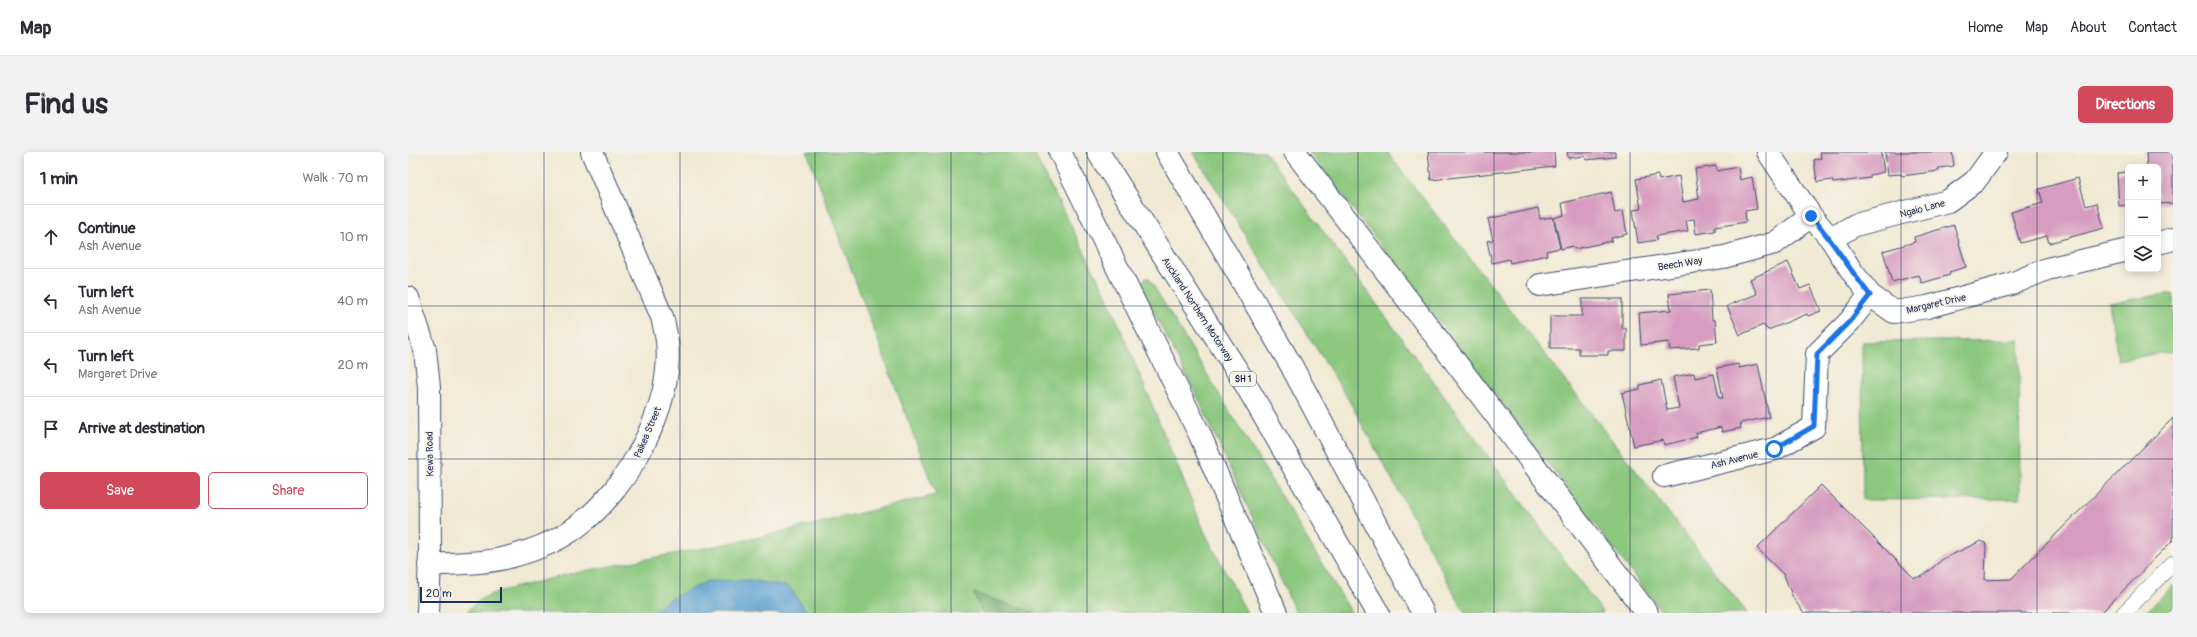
<!DOCTYPE html>
<meta charset="utf-8">
<style>
:root{--surface:#fff;--page:#f2f2f3;--text:#2b2b33;--muted:#7c7c81;--line:#e1e1e2;--accent:#d1495b}
body{margin:0;font-family:Pangolin,sans-serif;background:var(--page);color:var(--text)}
.controls{position:absolute;right:12px;top:12px;display:grid;overflow:hidden;border-radius:6px;box-shadow:0 2px 10px #0003}
.controls button{width:36px;height:36px;display:grid;place-items:center;padding:0;border:0;border-bottom:1px solid var(--line);background:var(--surface);color:var(--text);font:20px sans-serif}
.scale{position:absolute;left:12px;bottom:10px;width:82px;box-sizing:border-box;padding-left:4px;border:2px solid #1b2f5e;border-top:0;font-size:11px;line-height:14px;white-space:nowrap;color:#1b2f5e;-webkit-text-stroke:3px #f7f3e8;paint-order:stroke}
.stop{position:absolute;width:12px;height:12px;margin:-9px;border:3px solid #1a73e8;border-radius:50%;background:#fff}
.stop.end{background:#1a73e8;border-color:#fff;box-shadow:0 1px 4px #0008}
.list{margin:0;padding:0;list-style:none}
h2{display:flex;justify-content:space-between;align-items:center;height:52px;margin:0;padding:0 16px;font-size:17px}
h2 small{font-size:13px;font-weight:400;color:var(--muted)}
.list li{display:grid;grid-template-columns:26px 1fr auto;gap:12px;align-items:center;box-sizing:border-box;height:64px;padding:0 16px;border-top:1px solid var(--line)}
.list b{display:block;font-size:15px;white-space:nowrap}
.list p{margin:0;font-size:13px;white-space:nowrap;color:var(--muted)}
.list em{font-size:13px;font-style:normal;color:var(--muted)}
.actions{display:flex;gap:8px;padding:12px 16px}
.actions a{flex:1;padding:9px 0;border:1px solid var(--accent);border-radius:6px;text-align:center;font-size:14px;color:var(--accent)}
.actions .main{background:var(--accent);color:#fff}
.icon{flex:none;width:22px;height:22px;fill:none;stroke:currentColor;stroke-width:2;stroke-linecap:round;stroke-linejoin:round}
.map{position:relative;flex:none;width:1765px;height:461px;overflow:hidden;border-radius:6px}
header{display:flex;align-items:center;gap:24px;box-sizing:border-box;height:56px;padding:0 20px;background:var(--surface);border-bottom:1px solid var(--line)}
header strong{font-size:19px}
nav{display:flex;gap:22px;margin-inline-start:auto;font-size:14px}
.intro{display:flex;align-items:center;justify-content:space-between;box-sizing:border-box;height:96px;padding:0 24px}
h1{margin:0;font-size:28px}
.button{padding:10px 18px;border-radius:6px;background:var(--accent);color:#fff;font-size:14px;font-weight:700}
main{display:flex;gap:24px;padding:0 24px}
aside{flex:1;background:var(--surface);border-radius:6px;box-shadow:0 2px 10px #0003}
.map>svg:first-child{display:block}
</style>
<header>
<strong>Map</strong>
<nav><a>Home</a><a>Map</a><a>About</a><a>Contact</a></nav>
</header>
<div class="intro"><h1>Find us</h1><a class="button">Directions</a></div>
<main>
<aside>
<h2>1 min<small>Walk · 70 m</small></h2>
<ul class="list">
<li><svg class="icon" aria-label="ahead" viewBox="0 0 24 24"><path d="M12 20V5M6 11l6-6 6 6"/></svg><div><b>Continue</b><p>Ash Avenue</p></div><em>10 m</em></li>
<li><svg class="icon" aria-label="left" viewBox="0 0 24 24"><path d="M17 20v-9H6M10 6l-5 5 5 5"/></svg><div><b>Turn left</b><p>Ash Avenue</p></div><em>40 m</em></li>
<li><svg class="icon" aria-label="left" viewBox="0 0 24 24"><path d="M17 20v-9H6M10 6l-5 5 5 5"/></svg><div><b>Turn left</b><p>Margaret Drive</p></div><em>20 m</em></li>
<li><svg class="icon" aria-label="arrive" viewBox="0 0 24 24"><path d="M6 21V4h12l-3 4 3 4H6"/></svg><div><b>Arrive at destination</b></div></li>
</ul>
<div class="actions"><a class="main">Save</a><a>Share</a></div>
</aside>
<div class="map">
<svg width="1765" height="461" viewBox="0 0 1765 461">
<rect width="100%" height="100%" fill="#f7f3e8"/>
<filter id="ink" filterUnits="userSpaceOnUse"><feTurbulence type="fractalNoise" baseFrequency=".025" numOctaves="2"/><feDisplacementMap in="SourceGraphic" scale="8" xChannelSelector="R" yChannelSelector="G"/><feConvolveMatrix kernelMatrix="1 2 1 2 8 2 1 2 1" color-interpolation-filters="sRGB"/></filter>
<filter id="wash" filterUnits="userSpaceOnUse"><feTurbulence type="fractalNoise" baseFrequency=".012" numOctaves="4" result="noise"/><feDisplacementMap in="SourceGraphic" scale="16" xChannelSelector="R" yChannelSelector="G"/><feGaussianBlur stdDeviation="0.9" result="paint"/><feColorMatrix in="noise" values="0 0 0 0 0 0 0 0 0 0 0 0 0 0 0 0 0 1.4 0 .05"/><feComposite in="paint" operator="in"/></filter>
<g filter="url(#wash)">
<rect width="100%" height="100%" fill="#f0e9d3"/>
<g fill="#8bc87e" stroke="#537c6e">
<path d="M399,0H625L699,144L797,381L839,461H628L566,441L575,461H60L62,456L73,447L89,440L161,422L348,386L528,343Z"/>
<path d="M785,0H857L1195,461H1057L939,245Z"/>
<path d="M901,0H979L1339,461H1255Z"/>
<path d="M740,125L939,453L943,461H888L790,246L731,132Z"/>
<path d="M1765,141V199L1710,208L1701,151Z"/>
<path d="M1611,188L1612,347L1455,348L1454,190Z"/>
<path d="M1765,433V461H1737Z"/>
</g>
<path fill="#70ac6d" stroke="#466e66" d="M565,441L628,461H575Z"/>
<path fill="#5ba0d0" stroke="#3b6897" d="M342,428L381,435L400,461H245L260,448L300,429Z"/>
<g id="blocks">
<g fill="#d79cc0">
<path d="M1020,0H1146L1147,14L1023,28Z"/>
<path d="M1159,0H1207V5L1178,8L1177,4L1160,6Z"/>
<path d="M1412,0H1473L1476,20L1462,23V26L1425,31L1424,28L1409,30L1406,8L1413,6Z"/>
<path d="M1477,0H1544L1546,14L1531,16V19L1494,24L1493,22L1480,23Z"/>
<path d="M1738,0H1765V51L1750,52V15H1739Z"/>
<path d="M1308,14L1309,19L1330,15L1332,28L1344,25L1349,57L1337,59L1338,70L1307,75V79L1288,82L1286,67L1278,68L1280,79L1248,84L1249,88L1230,91L1225,58L1233,57L1228,27L1250,23L1251,28L1271,24L1275,50L1291,47L1287,17Z"/>
<path d="M1720,20V53L1711,54L1709,21Z"/>
<path d="M1670,26L1678,54L1689,51L1696,76L1641,91L1639,84L1612,91L1603,60L1635,51L1631,37Z"/>
<path d="M1203,40L1207,61L1215,59L1219,82L1203,86L1204,89L1166,97L1165,94L1153,97L1146,66L1156,63L1154,51Z"/>
<path d="M1130,56L1132,67L1145,65L1152,96L1138,99L1139,103L1102,111L1101,107L1084,111L1079,89L1085,88L1080,67Z"/>
<path d="M1546,73L1558,115L1541,120L1542,123L1514,131L1511,123L1484,130L1475,99L1507,90L1506,85Z"/>
<path d="M1380,110L1392,137L1402,133L1413,159L1400,164L1399,162L1360,178L1355,173L1332,183L1319,154L1349,142L1342,127Z"/>
<path d="M1302,138L1304,168H1307L1309,190L1291,192V196L1262,198L1261,190L1233,193L1231,161L1263,158L1261,142Z"/>
<path d="M1174,147H1214V176H1218V199H1200V203H1171V196H1142V164H1174Z"/>
<path d="M1330,212L1331,216L1350,212L1361,265L1332,271L1333,276L1314,280L1313,275L1288,281L1289,285L1273,289L1256,293L1255,288L1226,294L1214,241L1232,237V233L1253,228L1259,258L1271,256L1265,225L1286,221L1287,226L1306,222L1311,246H1315L1309,216Z"/>
<path d="M1765,266V388L1693,461H1396L1385,446L1376,423L1349,396L1413,333L1506,426L1515,424L1535,407L1573,389L1577,391L1578,395L1577,428L1603,427Z"/>
</g>
</g>
</g>
<g filter="url(#ink)">
<use href="#blocks" fill-opacity="0" stroke="#3b4b70" stroke-width="1"/>
<g fill="none" stroke-linecap="round" stroke-linejoin="round">
<g stroke="#3b4b70" stroke-width="16">
<path id="lane" d="M1716,461L1765,411"/>
</g>
<g stroke="#3b4b70" stroke-width="24">
<g id="street">
<path d="M1360,0L1403,64L1423,87L1445,121L1462,143L1486,160L1519,155L1603,132L1639,117L1720,98"/>
<path d="M1423,87L1447,73L1540,49L1567,29L1588,0"/>
<path d="M1750,91L1765,87"/>
<path d="M1132,133L1316,105L1367,91L1403,64"/>
<path d="M0,146L17,198L21,235L22,403L20,461"/>
<path d="M1256,324L1367,297L1406,275L1409,202L1442,169L1462,143"/>
<path d="M21,413C49,411 78,412 105,404C127,398 153,387 171,373C221,335 266,253 259,189C258,181 256,173 254,165L184,0"/>
</g>
</g>
<g stroke="#3b4b70" stroke-width="24">
<g id="highway">
<path d="M652,0L792,283L868,461"/>
<path d="M690,0L835,228L970,461"/>
<path d="M759,0L883,213L1015,461"/>
<path d="M887,0L1239,461"/>
</g>
</g>
<use href="#lane" stroke="#fff" stroke-width="15"/>
<use href="#street" stroke="#fff" stroke-width="22"/>
<use href="#highway" stroke="#fff" stroke-width="22"/>
</g>
</g>
<g fill="none" stroke-linecap="round" stroke-linejoin="round" filter="url(#ink)">
<path stroke="#1a73e8" stroke-width="5" d="M1366,297L1406,274L1409,202L1442,169L1462,143C1441,117 1425,89 1403,64"/>
</g>
<path fill="none" stroke="#1b2f5e" stroke-width="1" stroke-opacity="0.55" d="M136,0V461M272,0V461M407,0V461M543,0V461M679,0V461M815,0V461M950,0V461M1086,0V461M1222,0V461M1358,0V461M1493,0V461M1629,0V461M0,154H1765M0,307H1765"/>
<g text-anchor="middle" stroke-width="3.5" stroke-linejoin="round" paint-order="stroke">
<rect fill="#f7f3e8" stroke="#5d6a87" stroke-width="1" x="822" y="220" width="26" height="14" rx="3"/>
<g font-size="9" font-weight="bold" fill="#1b2f5e">
<text x="835" y="230">SH 1</text>
</g>
<g font-size="10" fill="#1b2f5e" stroke="#f7f3e8">
<text transform="translate(1514 56) rotate(-15)" y="4">Ngaio Lane</text>
<text transform="translate(1272 111) rotate(-9)" y="4">Beech Way</text>
<text transform="translate(1528 151) rotate(-13)" y="4">Margaret Drive</text>
<text transform="translate(790 157) rotate(57)" y="4">Auckland Northern Motorway</text>
<text transform="translate(239 280) rotate(-67)" y="4">Paikea Street</text>
<text transform="translate(21 302) rotate(-91)" y="4">Kewa Road</text>
<text transform="translate(1326 307) rotate(-14)" y="4">Ash Avenue</text>
</g>
</g>
</svg>
<div class="controls">
<button>+</button>
<button>−</button>
<button><svg class="icon" aria-label="layers" viewBox="0 0 24 24"><path d="M12 4l9 5-9 5-9-5zM3 14l9 5 9-5"/></svg></button>
</div>
<div class="scale">20 m</div>
<div class="stop" style="left:1366px;top:297px"></div>
<div class="stop end" style="left:1403px;top:64px"></div>
</div>
</main>
